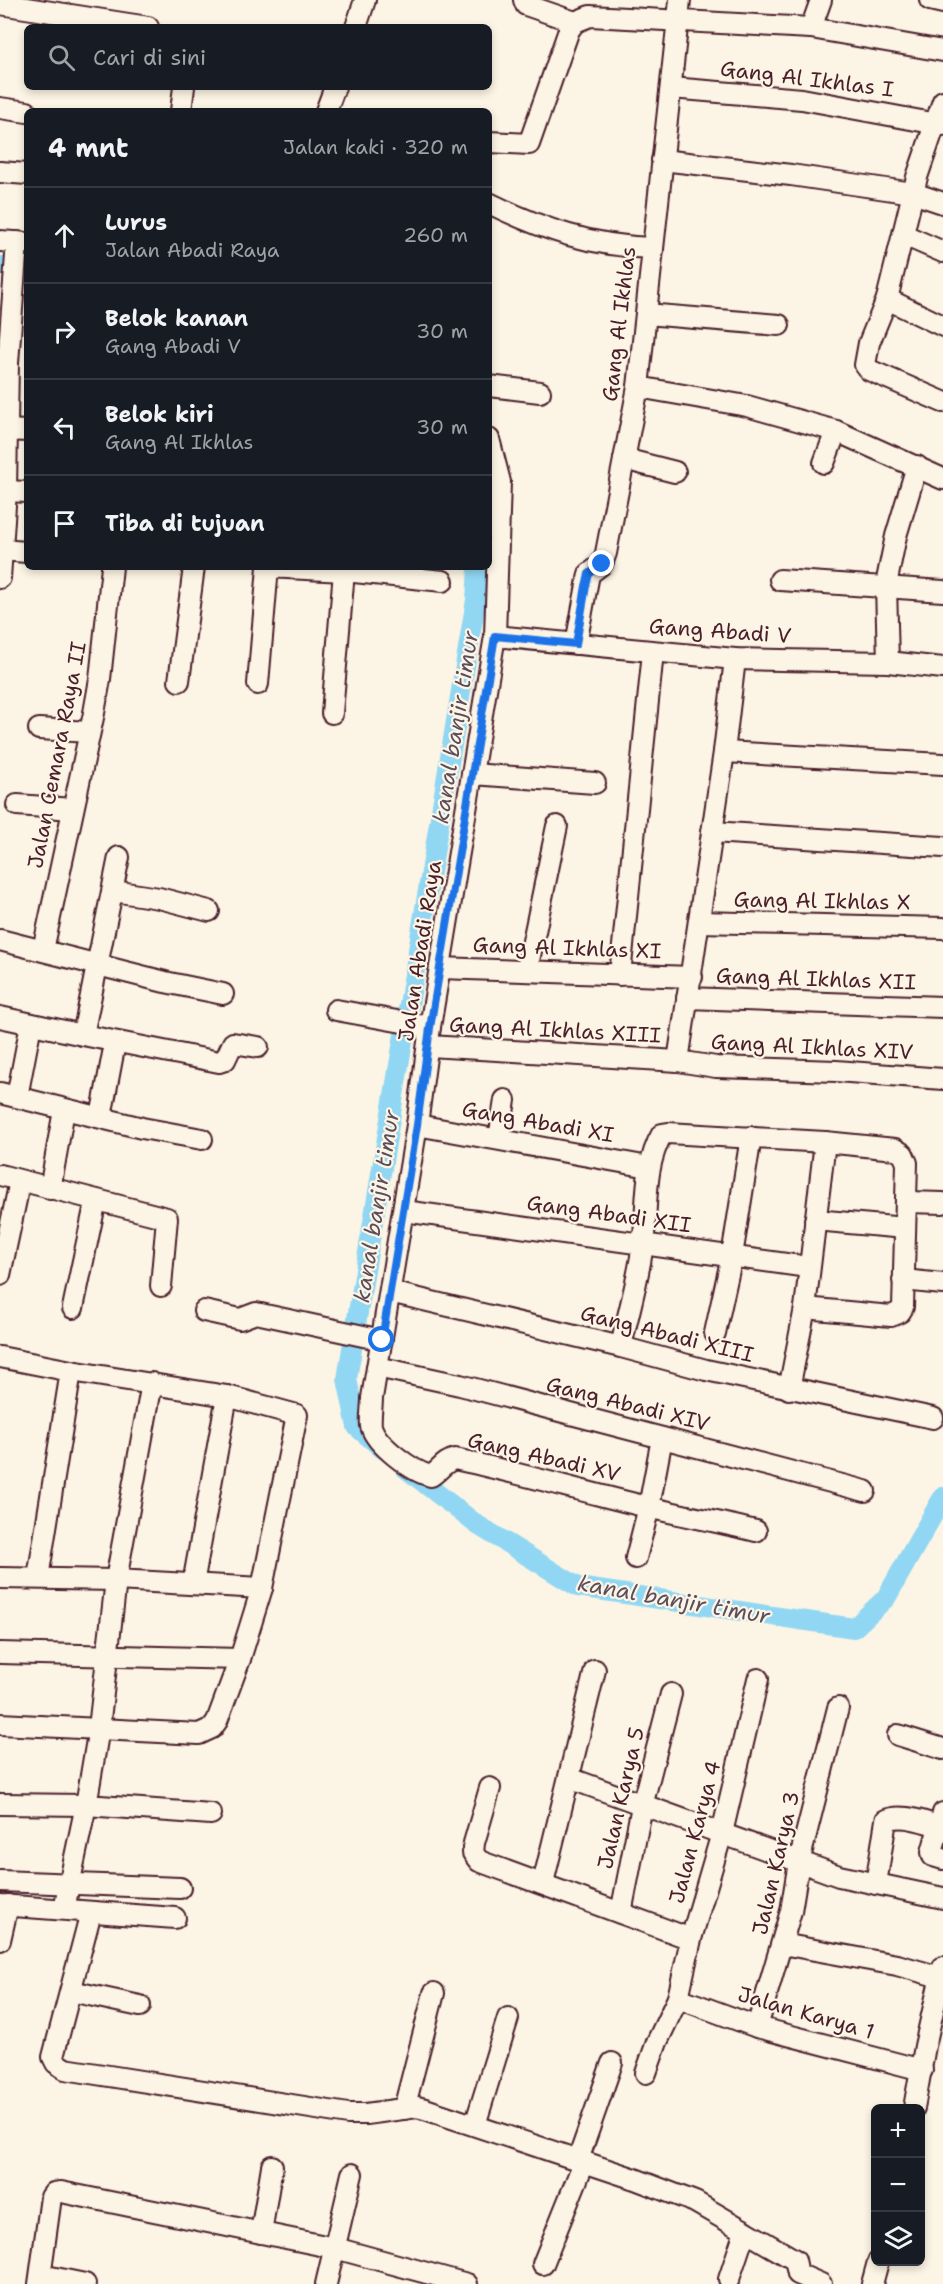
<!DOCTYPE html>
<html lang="id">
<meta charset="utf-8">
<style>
:root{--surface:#171b24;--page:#20242c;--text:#f1f3f6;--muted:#9ea1a6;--line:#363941}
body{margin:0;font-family:"Shantell Sans",sans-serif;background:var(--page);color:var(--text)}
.controls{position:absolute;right:18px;bottom:18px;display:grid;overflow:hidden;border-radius:9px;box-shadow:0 3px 9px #0003}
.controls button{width:54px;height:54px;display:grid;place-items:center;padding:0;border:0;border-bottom:2px solid var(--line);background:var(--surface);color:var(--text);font:30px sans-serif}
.stop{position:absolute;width:18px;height:18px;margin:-14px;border:4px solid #1a73e8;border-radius:50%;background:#fff}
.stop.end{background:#1a73e8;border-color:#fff;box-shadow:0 2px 6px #0008}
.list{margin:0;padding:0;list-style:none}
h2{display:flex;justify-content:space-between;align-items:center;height:78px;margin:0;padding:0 24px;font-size:26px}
h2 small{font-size:20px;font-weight:400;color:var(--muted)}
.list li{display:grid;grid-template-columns:39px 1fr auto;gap:18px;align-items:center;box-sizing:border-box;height:96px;padding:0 24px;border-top:2px solid var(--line)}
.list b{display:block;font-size:22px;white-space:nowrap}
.list p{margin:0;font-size:20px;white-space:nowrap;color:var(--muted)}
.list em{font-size:20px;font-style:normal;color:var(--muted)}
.icon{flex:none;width:33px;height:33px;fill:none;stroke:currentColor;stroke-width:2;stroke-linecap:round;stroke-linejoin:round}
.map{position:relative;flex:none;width:943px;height:2284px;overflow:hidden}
.search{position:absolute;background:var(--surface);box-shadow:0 3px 9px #0003;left:24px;top:24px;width:468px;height:66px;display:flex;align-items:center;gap:15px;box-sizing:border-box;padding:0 21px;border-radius:9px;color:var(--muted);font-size:22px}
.panel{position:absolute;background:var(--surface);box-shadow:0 3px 9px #0003;left:24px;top:108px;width:468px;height:462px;border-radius:9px}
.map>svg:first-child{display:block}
</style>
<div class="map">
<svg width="943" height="2284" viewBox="0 0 943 2284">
<rect width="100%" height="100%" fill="#fcf5e5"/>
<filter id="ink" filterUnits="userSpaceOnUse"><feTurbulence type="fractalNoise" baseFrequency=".0167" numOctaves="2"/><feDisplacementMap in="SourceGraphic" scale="12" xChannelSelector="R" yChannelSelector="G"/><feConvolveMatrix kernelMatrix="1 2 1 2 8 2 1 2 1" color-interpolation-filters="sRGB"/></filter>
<g filter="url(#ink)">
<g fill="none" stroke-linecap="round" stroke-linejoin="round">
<g stroke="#91d7f3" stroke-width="20">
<path d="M0,266L27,268"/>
<path d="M383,1449L357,1427L347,1379L476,600L478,567"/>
<path d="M405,1468L476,1524L578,1587L854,1628L886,1598L943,1497"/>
</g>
<g stroke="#4a1f2b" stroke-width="24">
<g id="minor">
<path d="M524,0L526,5L575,22"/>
<path d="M930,0L943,3"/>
<path d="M0,4L148,27"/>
<path d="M356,27L365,0"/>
<path d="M811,28L821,0"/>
<path d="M671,88L802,99L943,125"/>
<path d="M943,101L917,177L887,299L869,343L865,365L869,370L943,402"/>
<path d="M0,108L27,112"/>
<path d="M181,111L184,87"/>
<path d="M326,111L335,87"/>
<path d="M489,142L529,144L569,30L575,22L590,16L811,28L943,51"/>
<path d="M662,160L791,175L913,193L943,203"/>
<path d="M0,172L27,174"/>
<path d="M489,203C544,230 591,246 653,248"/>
<path d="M904,235L943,252"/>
<path d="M0,241L27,243"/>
<path d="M887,299L943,326"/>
<path d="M646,314L779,325"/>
<path d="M489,386L540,392"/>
<path d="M638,387L747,406L836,431L943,479"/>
<path d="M7,430L27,431"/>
<path d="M489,439L500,482L495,636L430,1027L417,1125L372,1398C372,1406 370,1418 371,1426C376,1445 413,1472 431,1476C440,1470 445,1461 455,1459C520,1473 584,1492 648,1507C684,1516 720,1522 756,1531"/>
<path d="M624,459L675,472"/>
<path d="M824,463L836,431"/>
<path d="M6,491L27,492"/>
<path d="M0,550L27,552"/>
<path d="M0,578L6,491L8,363L17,242"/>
<path d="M780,580L943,591"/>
<path d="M495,636L735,659L888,662L943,668"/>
<path d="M576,644L589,574L602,564L606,553L638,387L680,0"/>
<path d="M888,662L886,585L896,536L917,466"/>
<path d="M179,681L194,567"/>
<path d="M258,684L268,567L344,571L443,581"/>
<path d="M332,713L344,571"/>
<path d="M39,729L89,732"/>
<path d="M724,752L943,764"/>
<path d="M472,774L595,783"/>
<path d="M17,805L73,809"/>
<path d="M712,832L943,847"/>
<path d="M119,857L83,1035L219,1062L225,1060L233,1043L258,1047"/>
<path d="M113,891L159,898L209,911"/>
<path d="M700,922L943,928"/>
<path d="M0,940L165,982L223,994"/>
<path d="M43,950L94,713L100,679L112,567"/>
<path d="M440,968L692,977"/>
<path d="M527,970L557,826"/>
<path d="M620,975L653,652"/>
<path d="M687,998L943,1007"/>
<path d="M336,1010L430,1027"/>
<path d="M0,1017L83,1035"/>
<path d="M429,1046L678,1061L716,1067L836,1071L943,1079"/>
<path d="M678,1061L724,752L735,659"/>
<path d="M0,1093L142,1128L202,1139"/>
<path d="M17,1097L31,1024"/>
<path d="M101,1117L115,1043"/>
<path d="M417,1125L649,1167"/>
<path d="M499,1139L505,1100"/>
<path d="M0,1175L167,1218L161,1286"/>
<path d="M50,1189L64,1110"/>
<path d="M907,1202L943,1203"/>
<path d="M404,1211L808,1267"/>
<path d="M815,1220L905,1228"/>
<path d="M0,1275L20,1181"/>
<path d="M903,1280L943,1284"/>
<path d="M390,1292L621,1347L706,1370L933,1418"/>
<path d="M73,1308L96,1200"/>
<path d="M204,1311L240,1319L256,1313L382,1340"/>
<path d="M715,1333L732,1256L751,1137"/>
<path d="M621,1347C628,1313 639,1278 643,1243C648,1207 643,1167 662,1134L668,1133L825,1142L895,1149L903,1154L907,1163L903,1307L900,1312L891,1316L805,1308"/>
<path d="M0,1357L71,1371L227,1396L297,1415L262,1588L240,1659L217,1721L212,1728L199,1734L0,1724"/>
<path d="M377,1367L460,1385L865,1491"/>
<path d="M789,1389L805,1308L825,1142"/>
<path d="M636,1558L649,1507L662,1438"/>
<path d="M0,1578L116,1580L262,1588"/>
<path d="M38,1578L71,1371"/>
<path d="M193,1584L227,1396"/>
<path d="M0,1653L240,1659"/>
<path d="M898,1735L943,1749"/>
<path d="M569,1778L839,1876L943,1898"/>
<path d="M490,1788L474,1843L473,1853L479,1861L691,1939"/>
<path d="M0,1804L86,1805L211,1814"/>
<path d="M943,1813L932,1852L933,1856L943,1859"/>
<path d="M0,1881L180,1888"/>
<path d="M543,1883L595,1670"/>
<path d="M876,1884L886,1820C902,1813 923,1822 939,1826"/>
<path d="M0,1905L175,1918"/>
<path d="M64,1909L86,1805L99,1728L116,1580L152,1383"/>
<path d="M91,1912L53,2057L56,2063L65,2069L348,2114H366L417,2107L425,2109L635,2179L695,2202L795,2260L798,2274L821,2284"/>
<path d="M621,1913L642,1806L671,1694"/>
<path d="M0,1940L8,1905"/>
<path d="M782,1944L897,1965L940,1977"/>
<path d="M71,1991L140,2006"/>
<path d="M678,1998L757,2027L922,2070"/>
<path d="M757,2027L791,1911L799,1862L838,1708"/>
<path d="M646,2073L657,2042L678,1998L691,1939L722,1833L758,1679"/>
<path d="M914,2108L925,2046L943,1967"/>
<path d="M404,2109L434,1993"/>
<path d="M475,2125L508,2018"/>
<path d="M578,2160L612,2063"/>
<path d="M261,2233L272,2166"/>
<path d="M543,2264L584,2162"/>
<path d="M41,2275L85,2284"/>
<path d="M729,2279L745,2231"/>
<path d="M39,2284L51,2197L54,2193L61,2192L335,2248L467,2284"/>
<path d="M326,2284L352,2174"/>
<path d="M872,2284L878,2262"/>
</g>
</g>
<use href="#minor" stroke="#fcf5e5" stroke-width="20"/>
</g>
</g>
<g fill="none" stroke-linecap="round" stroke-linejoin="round" filter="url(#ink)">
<path stroke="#1a73e8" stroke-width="8" d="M382,1340L417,1125L430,1028L495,636L576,644L586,586L589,574L602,564"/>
</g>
<g text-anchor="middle" stroke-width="4.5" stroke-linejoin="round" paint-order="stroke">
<g font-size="21" fill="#4a1f2b" stroke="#fcf5e5">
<text transform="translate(807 79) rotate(7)" y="7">Gang Al Ikhlas I</text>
<text transform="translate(619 324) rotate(-83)" y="7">Gang Al Ikhlas</text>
<text transform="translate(720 631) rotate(4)" y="7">Gang Abadi V</text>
<text transform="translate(57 755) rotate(-79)" y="7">Jalan Cemara Raya II</text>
<text transform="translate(822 901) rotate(1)" y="7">Gang Al Ikhlas X</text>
<text transform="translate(567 948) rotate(2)" y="7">Gang Al Ikhlas XI</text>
<text transform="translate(420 951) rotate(-81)" y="7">Jalan Abadi Raya</text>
<text transform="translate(816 979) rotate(2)" y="7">Gang Al Ikhlas XII</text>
<text transform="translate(555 1030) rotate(3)" y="7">Gang Al Ikhlas XIII</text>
<text transform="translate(812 1047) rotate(3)" y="7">Gang Al Ikhlas XIV</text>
<text transform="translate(538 1122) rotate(10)" y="7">Gang Abadi XI</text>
<text transform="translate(609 1214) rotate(8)" y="7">Gang Abadi XII</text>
<text transform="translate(667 1334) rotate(14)" y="7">Gang Abadi XIII</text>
<text transform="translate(628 1404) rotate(14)" y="7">Gang Abadi XIV</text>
<text transform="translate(544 1457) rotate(13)" y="7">Gang Abadi XV</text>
<text transform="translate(621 1798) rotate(-77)" y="7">Jalan Karya 5</text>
<text transform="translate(695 1832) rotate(-75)" y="7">Jalan Karya 4</text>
<text transform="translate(776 1863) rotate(-77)" y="7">Jalan Karya 3</text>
<text transform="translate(806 2013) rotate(16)" y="7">Jalan Karya 1</text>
</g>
<g font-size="22" font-style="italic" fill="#5c4d5d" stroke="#fcf5e5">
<text transform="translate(455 727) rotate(-81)" y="8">kanal banjir timur</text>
<text transform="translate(376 1206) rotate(-81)" y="8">kanal banjir timur</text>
<text transform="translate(674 1599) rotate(10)" y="8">kanal banjir timur</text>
</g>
</g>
</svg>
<div class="controls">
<button>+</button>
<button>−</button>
<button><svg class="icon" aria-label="layers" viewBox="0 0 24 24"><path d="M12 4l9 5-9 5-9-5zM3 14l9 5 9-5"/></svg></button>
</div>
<div class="stop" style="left:382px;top:1340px"></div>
<div class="stop end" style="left:602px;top:564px"></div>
<div class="search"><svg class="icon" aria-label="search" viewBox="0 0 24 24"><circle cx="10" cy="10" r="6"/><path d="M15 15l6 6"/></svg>Cari di sini</div>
<section class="panel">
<h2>4 mnt<small>Jalan kaki · 320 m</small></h2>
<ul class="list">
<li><svg class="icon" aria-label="ahead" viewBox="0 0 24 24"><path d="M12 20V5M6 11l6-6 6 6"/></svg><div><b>Lurus</b><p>Jalan Abadi Raya</p></div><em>260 m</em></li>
<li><svg class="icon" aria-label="right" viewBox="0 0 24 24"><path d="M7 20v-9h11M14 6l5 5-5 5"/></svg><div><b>Belok kanan</b><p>Gang Abadi V</p></div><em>30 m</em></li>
<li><svg class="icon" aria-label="left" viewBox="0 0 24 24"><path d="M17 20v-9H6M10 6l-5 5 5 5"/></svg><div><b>Belok kiri</b><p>Gang Al Ikhlas</p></div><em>30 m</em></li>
<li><svg class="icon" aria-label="arrive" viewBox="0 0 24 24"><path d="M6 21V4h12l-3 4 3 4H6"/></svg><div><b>Tiba di tujuan</b></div></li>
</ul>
</section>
</div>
